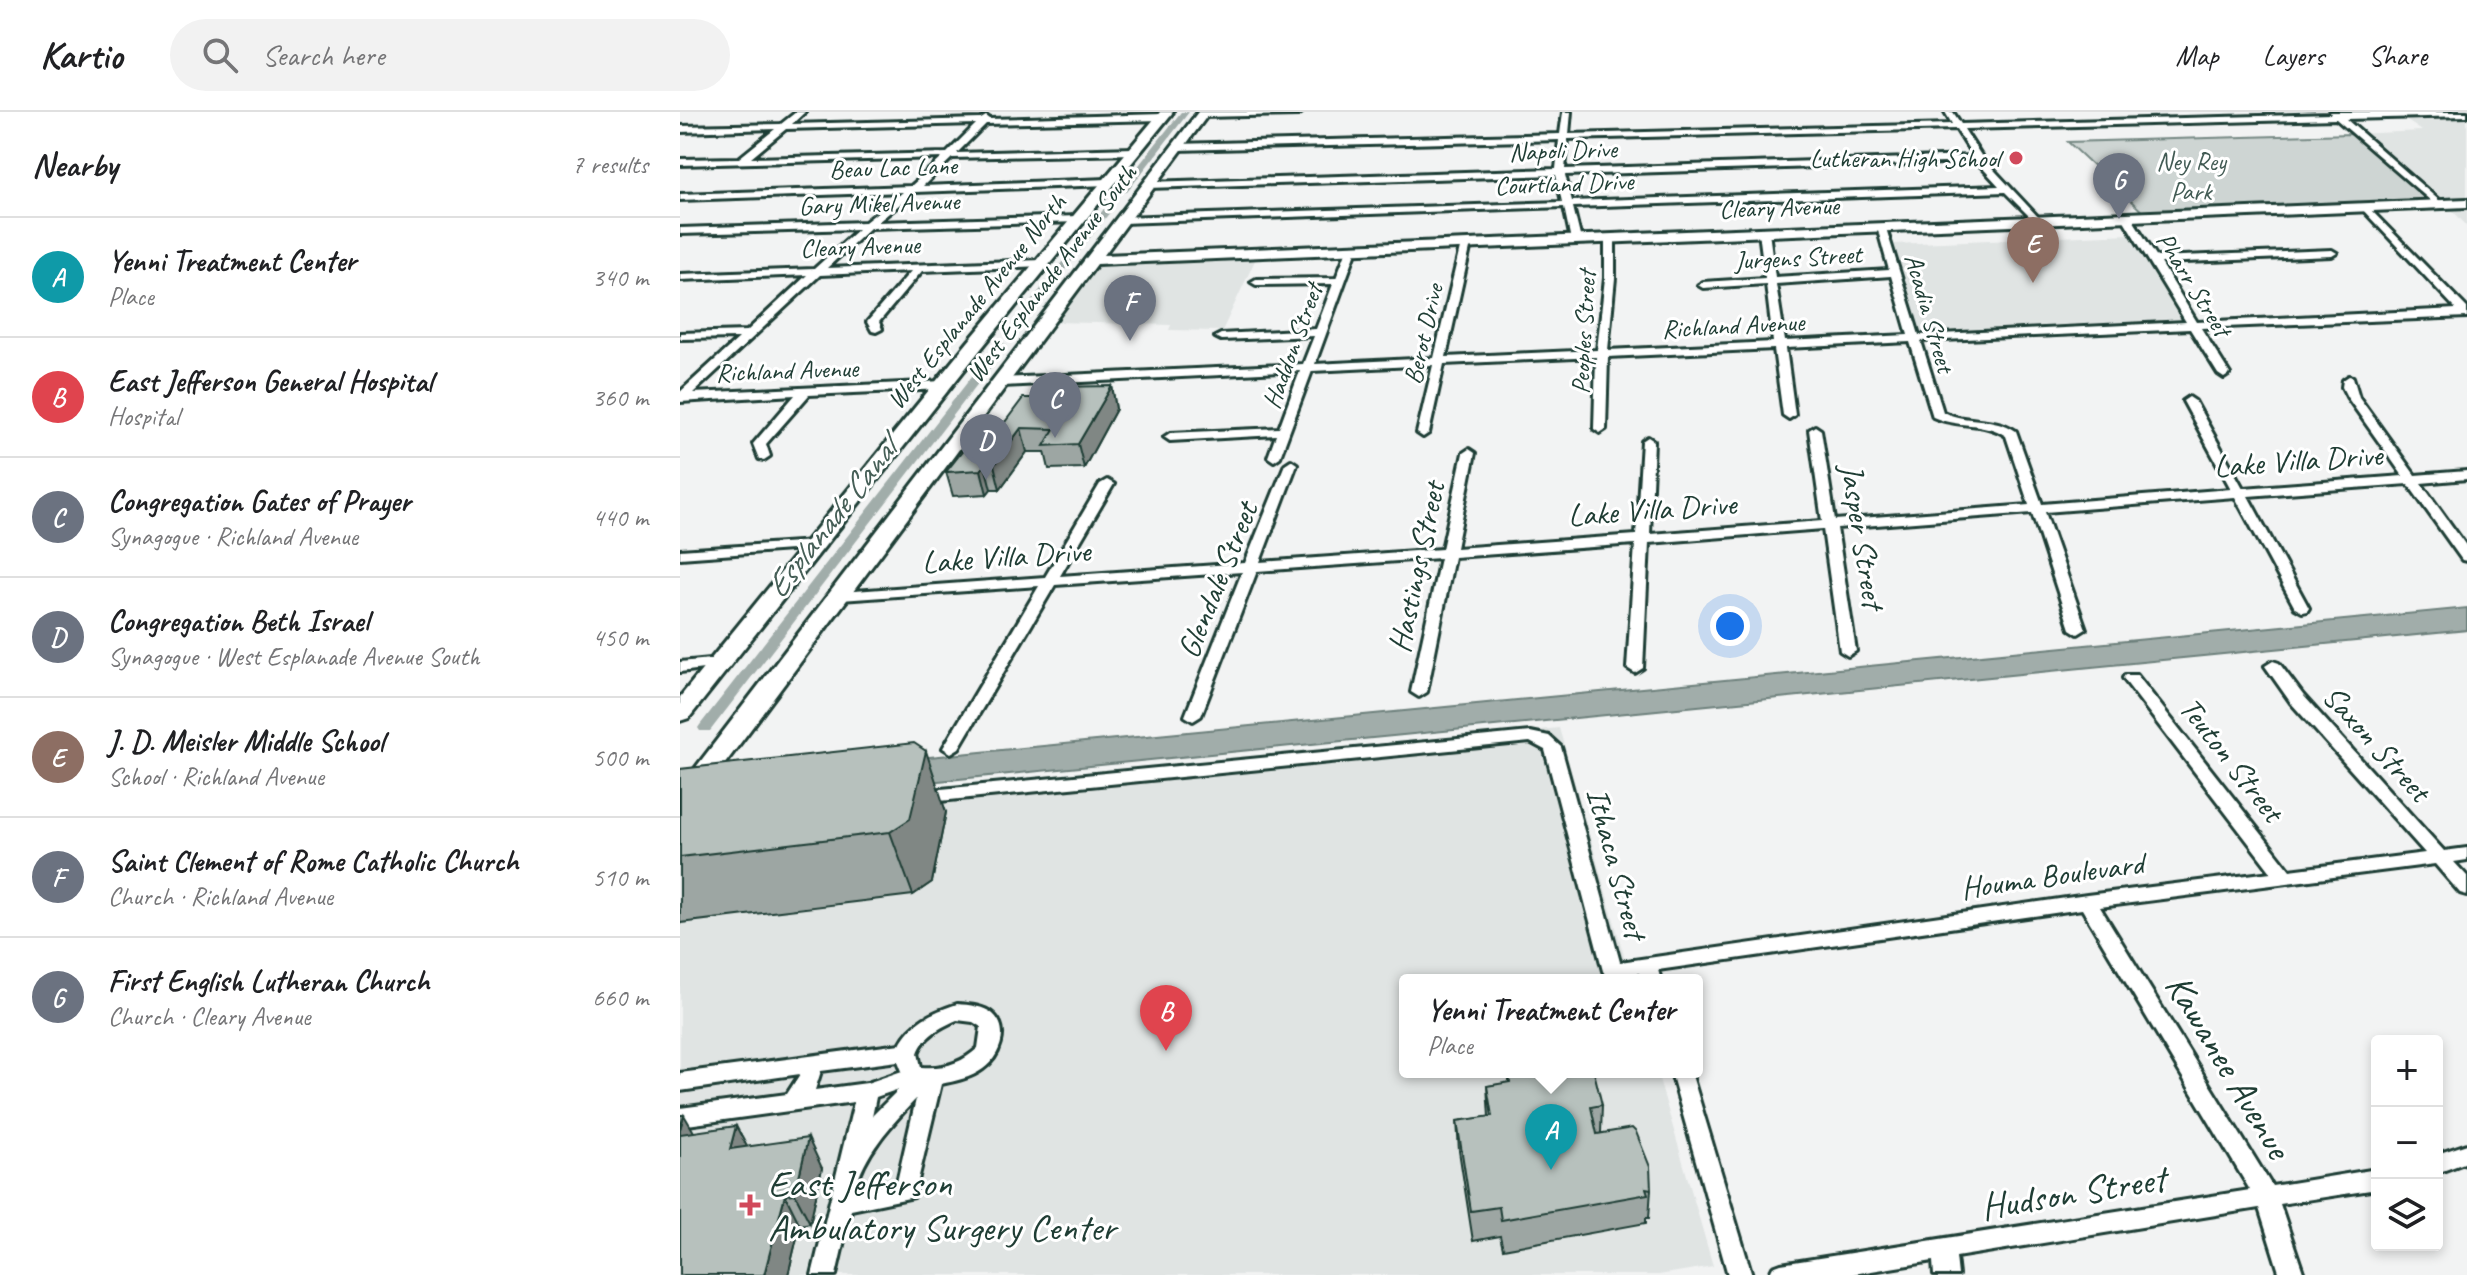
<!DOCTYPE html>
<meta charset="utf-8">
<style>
:root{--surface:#fff;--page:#f2f2f2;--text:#202124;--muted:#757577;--line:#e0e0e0;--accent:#7c3aed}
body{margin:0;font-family:Caveat,sans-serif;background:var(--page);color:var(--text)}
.controls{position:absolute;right:24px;bottom:24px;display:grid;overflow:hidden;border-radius:8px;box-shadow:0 4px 12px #0003}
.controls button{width:72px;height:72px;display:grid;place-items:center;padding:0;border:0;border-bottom:2px solid var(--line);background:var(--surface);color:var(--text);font:40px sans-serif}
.you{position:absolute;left:1050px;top:514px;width:28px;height:28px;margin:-20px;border:6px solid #fff;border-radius:50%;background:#1a73e8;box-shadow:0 0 0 12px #1a73e833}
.badge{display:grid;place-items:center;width:52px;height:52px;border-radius:50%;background:var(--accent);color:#fff;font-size:26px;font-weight:700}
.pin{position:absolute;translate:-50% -66px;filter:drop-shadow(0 2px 4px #0008)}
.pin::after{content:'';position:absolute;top:42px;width:28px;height:24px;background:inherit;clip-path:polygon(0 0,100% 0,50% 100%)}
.popup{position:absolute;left:719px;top:862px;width:304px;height:104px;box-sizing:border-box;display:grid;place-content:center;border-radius:8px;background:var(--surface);filter:drop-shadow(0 2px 6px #0005);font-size:26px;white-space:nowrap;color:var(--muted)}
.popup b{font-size:30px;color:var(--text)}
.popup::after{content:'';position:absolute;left:50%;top:100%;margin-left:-16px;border:16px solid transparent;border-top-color:var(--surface)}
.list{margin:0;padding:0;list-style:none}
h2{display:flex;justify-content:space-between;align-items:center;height:104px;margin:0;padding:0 32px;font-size:34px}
h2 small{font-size:26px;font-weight:400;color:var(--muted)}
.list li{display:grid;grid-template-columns:52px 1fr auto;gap:24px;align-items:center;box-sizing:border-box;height:120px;padding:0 32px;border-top:2px solid var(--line)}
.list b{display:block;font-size:30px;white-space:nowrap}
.list p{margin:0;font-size:26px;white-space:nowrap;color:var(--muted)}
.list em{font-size:26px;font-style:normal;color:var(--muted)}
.icon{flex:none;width:44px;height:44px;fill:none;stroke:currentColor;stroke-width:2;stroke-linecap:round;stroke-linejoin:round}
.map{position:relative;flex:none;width:1787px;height:1163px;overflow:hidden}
header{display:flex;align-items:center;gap:48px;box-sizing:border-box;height:112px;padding:0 40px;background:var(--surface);border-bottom:2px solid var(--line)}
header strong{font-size:38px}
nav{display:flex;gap:44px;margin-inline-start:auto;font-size:28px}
.search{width:560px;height:72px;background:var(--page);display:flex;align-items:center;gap:20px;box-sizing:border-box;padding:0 28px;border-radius:44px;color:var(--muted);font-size:30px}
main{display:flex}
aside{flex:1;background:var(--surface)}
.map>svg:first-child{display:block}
</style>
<header>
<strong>Kartio</strong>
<div class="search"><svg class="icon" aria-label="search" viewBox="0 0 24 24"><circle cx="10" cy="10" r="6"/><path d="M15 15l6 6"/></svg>Search here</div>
<nav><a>Map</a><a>Layers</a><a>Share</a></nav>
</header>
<main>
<aside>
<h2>Nearby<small>7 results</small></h2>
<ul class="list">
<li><span class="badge" style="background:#0f9aa8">A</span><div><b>Yenni Treatment Center</b><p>Place</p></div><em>340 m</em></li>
<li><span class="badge" style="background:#e0444e">B</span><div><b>East Jefferson General Hospital</b><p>Hospital</p></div><em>360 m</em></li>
<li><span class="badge" style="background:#6b7280">C</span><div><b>Congregation Gates of Prayer</b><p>Synagogue · Richland Avenue</p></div><em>440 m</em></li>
<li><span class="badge" style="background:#6b7280">D</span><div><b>Congregation Beth Israel</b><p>Synagogue · West Esplanade Avenue South</p></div><em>450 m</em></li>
<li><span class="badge" style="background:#8d6e63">E</span><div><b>J. D. Meisler Middle School</b><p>School · Richland Avenue</p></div><em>500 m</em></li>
<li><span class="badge" style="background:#6b7280">F</span><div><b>Saint Clement of Rome Catholic Church</b><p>Church · Richland Avenue</p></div><em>510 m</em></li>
<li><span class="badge" style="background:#6b7280">G</span><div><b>First English Lutheran Church</b><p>Church · Cleary Avenue</p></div><em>660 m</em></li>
</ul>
</aside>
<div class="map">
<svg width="1787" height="1163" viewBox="0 0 1787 1163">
<rect width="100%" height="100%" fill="#f2f3f3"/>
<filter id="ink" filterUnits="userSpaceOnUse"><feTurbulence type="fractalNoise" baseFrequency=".0125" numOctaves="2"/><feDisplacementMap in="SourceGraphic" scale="16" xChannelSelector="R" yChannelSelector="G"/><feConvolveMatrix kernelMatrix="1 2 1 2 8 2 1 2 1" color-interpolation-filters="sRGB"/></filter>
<g filter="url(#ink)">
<g fill="#e0e4e3">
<path d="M1714,0H1787V114L1769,95L1758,92L1672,22L1742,19Z"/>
<path d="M1451,122L1505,210L1241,223L1214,132Z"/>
<path d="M577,144L542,219L489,218L491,213L376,210L419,152Z"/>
<path d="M879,616L951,868H725V960H977L1033,1154L979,1163H0V725L20,700Z"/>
</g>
<path fill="#ced5d3" stroke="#768984" stroke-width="2" d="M1672,22L1758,92L1467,104L1388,30Z"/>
<path fill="#a1adaa" stroke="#6d807b" stroke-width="2" d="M1787,496V518L116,683L126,657Z"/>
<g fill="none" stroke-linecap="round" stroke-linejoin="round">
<g fill="#a1adaa" fill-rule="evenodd">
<path d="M501,0H509L447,80H441V76Z"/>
<path d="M427,93L434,95L344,210H338V206Z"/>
<path d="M322,230L327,233L326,235L30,619H20L18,616L20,613L318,231Z"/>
</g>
<g stroke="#1f3d34" stroke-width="6">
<g id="street">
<path d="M116,0H125L112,12L301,7L306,4L310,7L483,2L487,5L483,8L306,12L277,41L454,36L458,39L454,42L272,46L243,74L428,67L433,70L428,73L235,80L198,110L399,104L404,107L399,110L190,116L147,156L362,148L367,151L362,154L242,159L199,210L202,217L196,220L192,219L187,210L231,159L140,163L13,281L264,269L270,273L264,277L129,283L86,332L90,344L84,348L79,347L73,332L115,283L0,290V280L59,226L0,227V221L67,219L127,163L0,168V162L134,157L178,117L0,122V116L185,110L223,80L0,88V82L231,74L262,46L0,53V47L59,46L95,17L0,20V14L101,12ZM296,12L267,41L71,46L106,17Z"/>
<path d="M520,0H622L618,3L522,5L518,2Z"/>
<path d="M883,0H891L889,22L1272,12L1265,0H1273L1281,12L1651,2L1650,0H1787V4L1666,7L1761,90V94L1758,95L1656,7L1284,17L1302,45L1360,107V111L1357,112L1325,80L893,95L901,128L896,131L891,128L884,95L442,111L437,108L442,105L882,90L876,63L468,76L463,73L468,70L876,57L879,28L497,38L493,35L497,32L880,22ZM1276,17L1293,44L885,57L888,27ZM1297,50L1319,74L892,89L885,63Z"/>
<path d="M1685,92L1787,196V205L1521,216L1550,262L1544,266L1538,262L1510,217L1241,229L1263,300C1287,312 1313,303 1336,319L1362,392L1551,377L1503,289L1509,285L1515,289L1563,376L1723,364L1667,285L1662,275L1663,268L1669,264L1673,265L1679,285L1735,363L1787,359V367L1741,371L1787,435V449L1782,448L1728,372L1568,384L1629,496L1627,499L1622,500L1615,496L1555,385L1365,400L1406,517L1398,522L1390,517L1352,401L1157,416L1176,539L1168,544L1160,539L1143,417L969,431L963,556L955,561L947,556L955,432L774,445L747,580L739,585L731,580L760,446L577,459L521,604L513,609L505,604L562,460L375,473L279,636L271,641L263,636L359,474L161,488L154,484L161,480L365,465L420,372L427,368L434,372L380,464L565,451L605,352L611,348L617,352L580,450L762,437L783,341L789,337L795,341L776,436L956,423L962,329L968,325L974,329L970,422L1142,409L1129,318L1135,314L1141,318L1155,408L1349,393L1326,324C1305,309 1276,316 1253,305L1230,230L1106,236L1115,303L1109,307L1103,303L1094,237L928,245L926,317L920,321L914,317L916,245L764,252L749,321L743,325L737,321L753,253L632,259L600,345L594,349L588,345L596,323L490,329L484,325L490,321L599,316L620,259L322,274L316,270L322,266L623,252L634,224L541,228L535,225L541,222L636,217L653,172L576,173L571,170L576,167L656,166L668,135L677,137L635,252L754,246L781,132L786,129L791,132L766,245L917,238L925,166V126L930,123L935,126V166L928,238L1093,230L1086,172L1023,176L1018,173L1023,170L1085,166L1079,120L1084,117L1089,120L1095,165L1209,158L1197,115L1205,113L1239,223L1506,210L1442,105L1447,102L1450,103L1477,145L1652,138L1657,141L1652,144L1481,151L1517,210L1776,197L1682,97L1680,95ZM1211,164L1228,223L1105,229L1096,172Z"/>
<path d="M134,429L141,433L139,436L0,446V438Z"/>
<path d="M41,546L47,548L49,551L47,554L0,560V550Z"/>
<path d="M1593,549L1599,551L1623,583L1764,739L1787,736V748L1774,750L1787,764V783L1780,781L1755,752L1420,795L1592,1074L1697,1057V1077L1600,1092L1624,1163H1600L1579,1096L1276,1145L1278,1163H1254L1253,1149L1167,1163H1089L1093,1155L1101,1152L1570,1078L1402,797L978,858L981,868H961L959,861L933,866L926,864L923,859L865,638L850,630L240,691L231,685L240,679L850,620L869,624L881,635L940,850L1407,783L1591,760L1445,569L1443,566L1445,563H1457L1610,758L1745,741L1611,591L1585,554Z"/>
<path d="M277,892C289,893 304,894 313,902C331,918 319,946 303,957C291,966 275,969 261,972L234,1085L171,1098L156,1163H132L174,990L0,1014V996L107,982L120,962L0,979V961L220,932C232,909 253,900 277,892ZM277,908L293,910L301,915L298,936C282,951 264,957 241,955L238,941C244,924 261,915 277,908ZM218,949L222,959L187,971L135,978L141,959ZM219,977L193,1003L192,1005L196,985ZM236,987L217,1070L175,1078C184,1042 210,1014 236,987Z"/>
<path d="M991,960H1011L1072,1163H1048Z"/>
<path d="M1787,1032V1050L1757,1061V1042Z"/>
</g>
</g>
<g stroke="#1f3d34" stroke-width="6">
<g id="secondary">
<path d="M480,0H493L300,238L9,606L0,609V585L288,230Z"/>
<path d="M518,0H530L424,143L1787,87V95L417,152L9,700L0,703V676Z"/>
</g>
</g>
<use href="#street" fill="#fff" fill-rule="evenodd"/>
<use href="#secondary" fill="#fff" fill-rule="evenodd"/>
</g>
<g fill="#9da6a3" stroke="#1f3d34" stroke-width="2">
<path d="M432,274L436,297L404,356L369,357L365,340H347L320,377H311L307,382L273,384L266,360L304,335L325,310L355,286L368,281Z"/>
<path d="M0,657L266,700L252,770L233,783L0,811Z"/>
<path d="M829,963H877L922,993L921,1021L971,1077L969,1106H966V1111L823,1137L820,1124L793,1129L779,1039L777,1009L809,1005L807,974L829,971Z"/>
<path d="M14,1020L142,1056L130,1111L120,1113L108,1163H0Z"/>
</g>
<g fill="#808784" stroke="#1f3d34" stroke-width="2">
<path d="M432,274L436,297L404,356L398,332Z"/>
<path d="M341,316L347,340L320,377L314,353Z"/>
<path d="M305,353L311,377L307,382L301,358Z"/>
<path d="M246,639L266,700L252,770L233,783L210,720Z"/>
<path d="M4,1003L21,1032L0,1026V1017Z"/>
<path d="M56,1014L72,1044L50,1037Z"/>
<path d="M128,1026L142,1056L130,1111L115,1082Z"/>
<path d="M105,1083L120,1113L108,1163H84Z"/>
</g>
<g fill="#b7c1bd" stroke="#1f3d34" stroke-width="2">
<path d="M432,274L398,332L364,334L374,317L341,316L314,353H305L301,358L266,360L285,336L304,335L320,310H325L343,286H355L359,280L368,281L372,275Z"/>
<path d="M234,631L246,639L230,707L210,720L0,745V657Z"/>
<path d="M852,960H876L877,963L895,960H914L922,993L911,995L917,1022L952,1016L956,1020L970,1055L971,1077L966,1076L968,1082L821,1108L819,1095L791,1099L777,1009L812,1004L807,974L830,970L829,963Z"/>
<path d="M0,1003H4L0,1017Z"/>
<path d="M56,1014L50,1037L128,1026L115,1082L105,1083L84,1163H0V1022Z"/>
</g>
</g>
<g fill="#d1495b" stroke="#fff" stroke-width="3">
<circle cx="1336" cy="46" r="8"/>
<path d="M66 1081h8v8h8v8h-8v8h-8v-8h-8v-8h8z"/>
</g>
<g text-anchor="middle" stroke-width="6" stroke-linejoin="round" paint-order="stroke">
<g font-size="26" fill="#1f3d34" stroke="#fff">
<text transform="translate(883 38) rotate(-2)" y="9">Napoli Drive</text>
<text transform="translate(213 55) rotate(-2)" y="9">Beau Lac Lane</text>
<text transform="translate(884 71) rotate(-2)" y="9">Courtland Drive</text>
<text transform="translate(199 91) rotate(-2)" y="9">Gary Mikel Avenue</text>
<text transform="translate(1099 95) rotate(-2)" y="9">Cleary Avenue</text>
<text transform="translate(180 134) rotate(-2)" y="9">Cleary Avenue</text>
<text transform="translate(1118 145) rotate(-3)" y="9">Jurgens Street</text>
<text transform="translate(371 161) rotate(-53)" y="9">West Esplanade Avenue South</text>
<text transform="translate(1514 172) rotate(58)" y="9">Pharr Street</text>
<text transform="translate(296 189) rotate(-51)" y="9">West Esplanade Avenue North</text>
<text transform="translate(1250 201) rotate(74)" y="9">Acadia Street</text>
<text transform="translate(1053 213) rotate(-3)" y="9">Richland Avenue</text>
<text transform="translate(903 220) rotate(-87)" y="9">Peoples Street</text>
<text transform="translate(743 222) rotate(-77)" y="9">Berot Drive</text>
<text transform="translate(612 234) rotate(-70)" y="9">Haddon Street</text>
<text transform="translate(107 258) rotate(-2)" y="9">Richland Avenue</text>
</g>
<g font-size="26" fill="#1f3d34" stroke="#fff" text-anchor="end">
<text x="1320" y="55">Lutheran High School</text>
</g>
<g font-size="26" fill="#425b54" stroke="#fff">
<text x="1511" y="58">Ney Rey<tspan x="1511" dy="30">Park</tspan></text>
</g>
<g font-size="32" fill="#1f3d34" stroke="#fff">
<text transform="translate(1618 348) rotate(-4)" y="11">Lake Villa Drive</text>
<text transform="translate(972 397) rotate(-4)" y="11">Lake Villa Drive</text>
<text transform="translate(1183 424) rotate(81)" y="11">Jasper Street</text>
<text transform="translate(326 444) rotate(-4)" y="11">Lake Villa Drive</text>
<text transform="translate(736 455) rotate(-78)" y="11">Hastings Street</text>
<text transform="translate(537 468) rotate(-68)" y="11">Glendale Street</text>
<text transform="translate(1697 631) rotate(48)" y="11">Saxon Street</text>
<text transform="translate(1552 647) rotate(52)" y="11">Teuton Street</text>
<text transform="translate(937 751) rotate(75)" y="11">Ithaca Street</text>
<text transform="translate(1372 763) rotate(-8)" y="11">Houma Boulevard</text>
</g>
<g font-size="34" font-style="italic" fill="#465f57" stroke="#fff">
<text transform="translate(150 406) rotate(-52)" y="12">Esplanade Canal</text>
</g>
<g font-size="38" fill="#1f3d34" stroke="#fff">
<text transform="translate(1549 954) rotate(59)" y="13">Kawanee Avenue</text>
<text transform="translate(1393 1080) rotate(-9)" y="13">Hudson Street</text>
</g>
<g font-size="38" fill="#1f3d34" stroke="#fff" text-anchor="start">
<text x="88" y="1084">East Jefferson<tspan x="88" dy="44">Ambulatory Surgery Center</tspan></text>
</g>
</g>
</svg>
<div class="controls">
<button>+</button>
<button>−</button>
<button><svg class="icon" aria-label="layers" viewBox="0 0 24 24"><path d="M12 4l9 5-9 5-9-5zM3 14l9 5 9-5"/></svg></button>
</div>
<div class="you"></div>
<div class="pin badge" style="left:871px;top:1058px;background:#0f9aa8">A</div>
<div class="popup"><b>Yenni Treatment Center</b>Place</div>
<div class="pin badge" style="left:486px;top:939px;background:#e0444e">B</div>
<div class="pin badge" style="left:375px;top:326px;background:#6b7280">C</div>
<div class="pin badge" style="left:306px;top:368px;background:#6b7280">D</div>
<div class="pin badge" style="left:1353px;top:171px;background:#8d6e63">E</div>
<div class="pin badge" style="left:450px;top:229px;background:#6b7280">F</div>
<div class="pin badge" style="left:1439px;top:107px;background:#6b7280">G</div>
</div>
</main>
